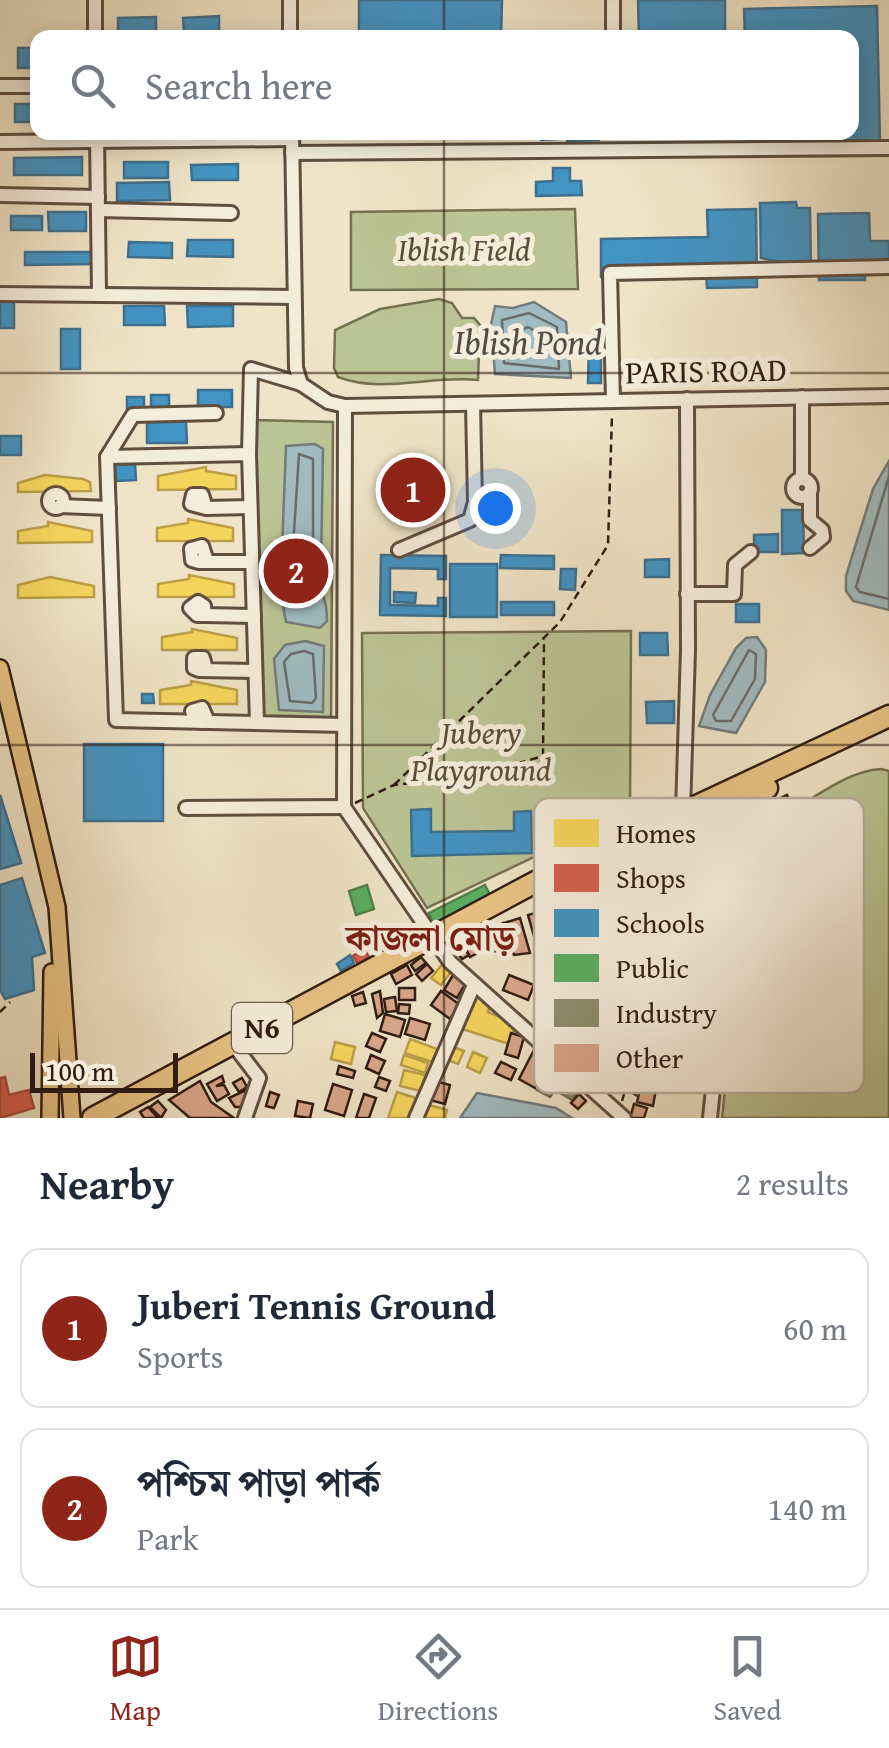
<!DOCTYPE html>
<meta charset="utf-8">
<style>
:root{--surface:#fff;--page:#f6f6f7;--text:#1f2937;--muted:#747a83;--line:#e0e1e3;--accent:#8f2418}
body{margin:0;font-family:"Gentium Book Plus","Noto Serif Bengali",serif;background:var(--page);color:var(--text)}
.scale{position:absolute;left:30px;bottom:25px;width:148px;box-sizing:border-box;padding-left:10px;border:5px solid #301c12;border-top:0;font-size:28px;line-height:35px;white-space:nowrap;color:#301c12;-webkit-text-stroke:8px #f5eddb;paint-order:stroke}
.you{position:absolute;left:495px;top:508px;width:35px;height:35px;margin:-25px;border:8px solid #fff;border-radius:50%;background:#1a73e8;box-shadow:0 0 0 15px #1a73e833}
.badge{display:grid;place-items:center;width:65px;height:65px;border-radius:50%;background:var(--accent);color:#fff;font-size:32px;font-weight:700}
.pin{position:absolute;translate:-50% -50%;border:5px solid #fff;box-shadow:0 2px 10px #0006}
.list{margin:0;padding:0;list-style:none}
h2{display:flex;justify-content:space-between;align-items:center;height:130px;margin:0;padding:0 40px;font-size:42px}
h2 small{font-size:32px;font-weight:400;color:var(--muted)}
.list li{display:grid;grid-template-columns:65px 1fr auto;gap:30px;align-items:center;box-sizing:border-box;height:160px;margin:0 20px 20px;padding:0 20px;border:2px solid var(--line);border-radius:20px}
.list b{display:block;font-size:38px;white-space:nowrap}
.list p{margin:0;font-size:32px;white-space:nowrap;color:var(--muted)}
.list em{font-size:32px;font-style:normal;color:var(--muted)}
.icon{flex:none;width:55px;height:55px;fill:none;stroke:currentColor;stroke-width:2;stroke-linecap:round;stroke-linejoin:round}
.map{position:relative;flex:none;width:889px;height:1118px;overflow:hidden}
.search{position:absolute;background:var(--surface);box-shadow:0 5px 25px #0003;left:30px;right:30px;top:30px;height:110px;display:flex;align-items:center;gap:25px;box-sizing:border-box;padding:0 35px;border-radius:20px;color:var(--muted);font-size:38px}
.sheet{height:490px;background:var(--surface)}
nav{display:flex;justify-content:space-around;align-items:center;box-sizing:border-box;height:140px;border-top:2px solid var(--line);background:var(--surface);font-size:28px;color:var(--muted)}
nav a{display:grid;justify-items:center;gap:5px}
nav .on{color:var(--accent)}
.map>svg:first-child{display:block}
</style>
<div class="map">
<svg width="889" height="1118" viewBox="0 0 889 1118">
<rect width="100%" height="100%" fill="#efe4c7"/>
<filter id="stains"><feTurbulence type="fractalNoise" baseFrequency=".002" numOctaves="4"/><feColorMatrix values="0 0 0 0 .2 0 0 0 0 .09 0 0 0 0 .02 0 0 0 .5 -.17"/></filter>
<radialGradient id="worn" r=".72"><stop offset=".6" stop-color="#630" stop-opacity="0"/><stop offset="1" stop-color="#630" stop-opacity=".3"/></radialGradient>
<g fill="#bbc494" stroke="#767053" stroke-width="2.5">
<path d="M575,209L578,289L351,290V212Z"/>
<path d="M439,299L452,303L462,318H474L480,325L478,380C431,375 382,394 338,377L334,368L335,330L380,309Z"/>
<path d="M255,420L333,422L331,722L264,721Z"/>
<rect x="399" y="465" width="29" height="51"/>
<path d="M631,631L630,811L427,908L363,808L362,633Z"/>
<path d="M881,769L889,771V1118H722L744,911L735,837C788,825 832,772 881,769Z"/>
</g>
<g fill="#a0bbc1" stroke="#737b7b" stroke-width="2.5">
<path d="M534,302L566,322L571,378L495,374L491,324L495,306L513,308Z"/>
<path d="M315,444L323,449L321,570L299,574L288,568L282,549L286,446Z"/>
<path d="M889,461V610L853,601L846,591V576L873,489Z"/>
<path d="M300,581C323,583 327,600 327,621L320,628L286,622L281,596L287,585Z"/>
<path d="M757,637L766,650L765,682L736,733L699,726L710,695L736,648L746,638Z"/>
<path d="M305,641L324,646L323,712L279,710L274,659L285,645Z"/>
<path d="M477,1093L556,1108L572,1118H460Z"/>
</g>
<g fill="#f6d55c" stroke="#bb9e46" stroke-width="2.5">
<path d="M206,467V471L236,476V489L158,490V476Z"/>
<path d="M45,475L83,479L90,482L91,491L18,492V483Z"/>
<path d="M188,519L233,528V541H157V528L188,523Z"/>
<path d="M48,522L92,531V542L18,543V531L48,526Z"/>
<path d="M189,575L234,584V597H158V584L189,579Z"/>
<path d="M50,577L94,586V597L18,598V585Z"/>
<path d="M192,629L237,638V650H162V637L192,632Z"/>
<path d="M191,681L237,690V704H160V690L191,685Z"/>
<path d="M445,961L454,968L441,985L431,978Z"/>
<path d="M477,990L493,997L488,1012L516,1024L509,1044L462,1029Z"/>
<path d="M410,1039L437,1049L432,1062L405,1053Z"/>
<path d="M335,1042L355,1047L351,1064L331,1059Z"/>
<path d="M448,1045L464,1051L458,1064L443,1058Z"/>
<path d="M473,1052L487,1058L480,1073L467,1067Z"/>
<path d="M404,1055L428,1063L425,1073L401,1065Z"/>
<path d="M404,1070L425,1075L421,1091L400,1086Z"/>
<path d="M397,1092L416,1098L408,1118H388Z"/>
<path d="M429,1105L447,1110L445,1118H425Z"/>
</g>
<g fill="#d6604d" stroke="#a44c3b" stroke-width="2.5">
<path d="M364,949L369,957L358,964L353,956Z"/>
<path d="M5,1077L9,1095L29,1090L34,1108L0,1118V1078Z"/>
</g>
<g fill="#4393c3" stroke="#3d6f8e" stroke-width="2.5">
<path d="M359,0H502L501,38H359Z"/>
<path d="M638,0H725V38H639Z"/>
<path d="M877,6L880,144L748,146L747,132H852V38H745L744,9Z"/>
<path d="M219,16V32L184,33L183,18Z"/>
<path d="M156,17V32H118V18Z"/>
<rect x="18" y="48" width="20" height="20"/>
<rect x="15" y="104" width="23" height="18"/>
<path d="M541,132H557V139L541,140Z"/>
<path d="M567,132H599V140L567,141Z"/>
<path d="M82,157V175H14V158Z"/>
<rect x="124" y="162" width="44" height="16"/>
<path d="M238,164V180H192L191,165Z"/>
<path d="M553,168H570V181H581L582,195L536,196V182L553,181Z"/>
<path d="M169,182L170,200L117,201V183Z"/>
<path d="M796,202L797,208H810L811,269L785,270V263L761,258L760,203Z"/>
<path d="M756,209L757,287L707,288L706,275L601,277V239L708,237L707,210Z"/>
<path d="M48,212H86V231H49Z"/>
<path d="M869,213L870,241H889V269H865V280H819L818,214Z"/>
<rect x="11" y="216" width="31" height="14"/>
<path d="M188,240H233V257L187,256Z"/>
<path d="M129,242L172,243V258L128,257Z"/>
<path d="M25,252H94L95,264L25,265Z"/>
<path d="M14,301V328H0V302Z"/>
<path d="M124,306H164L165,325H124Z"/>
<path d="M187,306H233V326L188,327Z"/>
<rect x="61" y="329" width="19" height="40"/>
<path d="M589,344H601V383H588Z"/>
<rect x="198" y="390" width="34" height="17"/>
<rect x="151" y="395" width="18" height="14"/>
<rect x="127" y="397" width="17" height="15"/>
<path d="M186,421L187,443H147V422Z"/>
<rect x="0" y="436" width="21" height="19"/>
<path d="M135,464L136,480L116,481L115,465Z"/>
<path d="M782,510H803L804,553L782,554Z"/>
<path d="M778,534V552H754V535Z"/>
<path d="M381,555L446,556V579H438V569L390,568V605L438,606V598H446V616L380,615Z"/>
<path d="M501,555L554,556V569L500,568Z"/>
<path d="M669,559V577H645V560Z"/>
<rect x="450" y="564" width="47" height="53"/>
<path d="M561,569H576L575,590L560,589Z"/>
<path d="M394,592L416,593L415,603L394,602Z"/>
<rect x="501" y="602" width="53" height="13"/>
<rect x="736" y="604" width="23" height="18"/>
<path d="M640,633H667L668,655H640Z"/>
<path d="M142,694H153L154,703H142Z"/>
<path d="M674,701V723H647L646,702Z"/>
<rect x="84" y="744" width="79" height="77"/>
<path d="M0,795L21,863L0,869Z"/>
<path d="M0,795L21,863L0,869Z"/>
<path d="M431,809V832L514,831V812L531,811L532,853L412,856L411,810Z"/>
<path d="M22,878L45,953L32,957L34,990L5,999L0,990V885Z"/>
<path d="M350,955L354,963L341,971L337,964Z"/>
</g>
<g fill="#5aae61" stroke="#4d8249" stroke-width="2.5">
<path d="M367,885L374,909L356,915L349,891Z"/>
<path d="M485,885L492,899L435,928L429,913Z"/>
</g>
<path fill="#8c8c6e" stroke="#706a52" stroke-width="2.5" d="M553,1065L580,1086L572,1100L555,1090L550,1097L537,1090Z"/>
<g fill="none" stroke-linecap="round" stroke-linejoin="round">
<g stroke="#686c6a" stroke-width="2.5">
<path d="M529,313L557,327L559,369L504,363L502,320Z"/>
<path d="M528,327L546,337L547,356L516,353L515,333Z"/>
<path d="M299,454L313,459V558L301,564L293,548Z"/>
<path d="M889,476L856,587L860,592L889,599"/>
<path d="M749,650L756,654L755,679L731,721H716L713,715Z"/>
<path d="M304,651L313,654L316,698L312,703L290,701L284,662L291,654Z"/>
</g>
<g stroke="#737b7b" stroke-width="2.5">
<path d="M732,855L737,883"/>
<path d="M734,943L739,896"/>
</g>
</g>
<g fill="#d9a68b" stroke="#301c12" stroke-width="2.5">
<path d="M787,795L792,806L764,819L759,808Z"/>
<path d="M544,910L553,945L537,947L528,915Z"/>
<path d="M520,918L530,953L514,955L504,923Z"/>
<path d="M503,923L509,937L497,942L492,929Z"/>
<path d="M489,930L498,950L488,954L479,935Z"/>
<path d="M477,934L485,949L470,957L462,941Z"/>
<path d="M460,942L469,955L462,959L453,946Z"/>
<path d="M421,957L426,963L415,971L411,965Z"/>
<path d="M427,964L433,971L422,981L416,974Z"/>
<path d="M407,965L412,975L396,984L391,974Z"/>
<path d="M453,975L466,983L457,998L444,990Z"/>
<path d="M509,975L534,985L528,1000L503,990Z"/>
<rect x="399" y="988" width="16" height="12"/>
<path d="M380,991L383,1013L377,1018L372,994Z"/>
<path d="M441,991L460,1005L450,1019L431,1005Z"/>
<path d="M363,992L366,1003L355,1006L352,996Z"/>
<path d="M395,997L397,1011L386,1012L384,999Z"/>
<path d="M399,1004L410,1005L409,1014L398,1013Z"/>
<path d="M385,1014L405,1020L400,1037L380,1031Z"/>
<path d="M410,1018L430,1024L425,1040L405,1034Z"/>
<path d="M372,1033L386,1039L380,1052L366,1046Z"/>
<path d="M511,1033L524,1037L518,1058L505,1054Z"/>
<path d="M534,1050L550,1059L535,1088L519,1079Z"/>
<path d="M371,1055L385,1061L379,1074L366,1068Z"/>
<path d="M501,1062L516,1069L511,1080L495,1073Z"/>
<path d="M339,1066L355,1071L353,1078L337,1074Z"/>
<path d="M602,1069L613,1075L603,1094L592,1088Z"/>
<path d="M634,1074L641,1077L636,1095L629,1091Z"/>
<path d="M222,1076L224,1082L216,1086L224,1085L229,1094L217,1101L207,1084Z"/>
<path d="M379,1077L390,1081L386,1091L375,1087Z"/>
<path d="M242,1078L247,1087L239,1092L233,1083Z"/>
<path d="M432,1080L450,1085L445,1104L426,1099Z"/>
<path d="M200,1081L211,1102L234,1118H190L169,1100Z"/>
<path d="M333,1084L352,1090L344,1116L325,1110Z"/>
<path d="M641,1086L656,1089L653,1106L637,1102Z"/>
<path d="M246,1090L243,1107H235L229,1098Z"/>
<path d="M270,1092L279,1095L274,1108L266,1106Z"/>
<path d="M364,1094L376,1098L369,1118H356Z"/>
<path d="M579,1094L586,1101L578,1109L571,1103Z"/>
<path d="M158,1101L166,1110L161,1118L150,1107Z"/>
<path d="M298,1101L313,1104L310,1118L295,1116Z"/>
<path d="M634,1104L647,1108L644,1118H630Z"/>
<path d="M148,1107L158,1118H144L140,1112Z"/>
</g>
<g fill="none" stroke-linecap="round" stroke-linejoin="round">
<g stroke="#604e3f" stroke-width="18">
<g id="minor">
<path d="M95,0V38"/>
<path d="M290,0V38"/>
<path d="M613,0V38"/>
<path d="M0,86H38"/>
<path d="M292,132L296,368L301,384L328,402L345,406L889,396"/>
<path d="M97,135L99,294"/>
<path d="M0,142L292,139"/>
<path d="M292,153L889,148"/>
<path d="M0,195L98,197"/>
<path d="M98,210L231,213"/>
<path d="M0,294L294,297"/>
<path d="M802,397V479"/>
<path d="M613,401L610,273L889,267"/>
<path d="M345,406L344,807L450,962L624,1118"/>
<path d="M249,454L251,369L301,384"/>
<path d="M107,457L133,415L216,413"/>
<circle cx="802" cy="488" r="9"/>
<circle cx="56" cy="501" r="7"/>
<path d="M60,506L109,508"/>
<path d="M206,508L202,495H193L191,504L206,508L250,507"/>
<path d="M810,548L823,537L822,530L810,520V493"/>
<path d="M399,550L470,520L475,502L473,404"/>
<path d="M207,561L202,546L191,549L192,560L199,562H252"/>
<path d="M687,594H734L735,565L751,552"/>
<path d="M205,615L204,606L198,602L190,608L197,615H205L254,616"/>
<path d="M206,669L203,658H194V668L199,670L255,671"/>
<path d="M196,721L192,711L202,708L206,717L202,722"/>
<path d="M257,723L249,454L107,457L116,720L344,725"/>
<path d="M186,808L344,807"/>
<path d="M683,811L688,650L687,399"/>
<path d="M576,1005L646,1013"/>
<path d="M233,1044L259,1078L245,1118"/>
<path d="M416,1118L474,985"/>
<path d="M710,1118L733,895L715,805"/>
</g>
</g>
<g stroke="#301c12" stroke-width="20">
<g id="major">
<path d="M0,668L57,907L72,1118"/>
<path d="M50,1118L52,972"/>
</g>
</g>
<g stroke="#301c12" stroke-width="25">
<g id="highway">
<path d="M553,888L767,788"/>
<path d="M93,1118L543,878L889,716"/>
</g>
</g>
<g stroke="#301c12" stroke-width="2.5" stroke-dasharray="8 5" stroke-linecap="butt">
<path d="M394,785L560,622L608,545L612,415"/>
<path d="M355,803L394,785L474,776L543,756L544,639"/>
<path d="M649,1002L711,1007"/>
<path d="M0,1012L10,1002"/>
<path d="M594,1079L612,1040"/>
<path d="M622,1101L645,1022"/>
</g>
<use href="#minor" stroke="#f5eddb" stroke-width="12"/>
<use href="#major" stroke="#e8c284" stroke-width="15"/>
<use href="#highway" stroke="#e8c284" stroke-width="20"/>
</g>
<path fill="none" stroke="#301c12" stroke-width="2.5" stroke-opacity="0.55" d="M444,0V38M444,132V1118M0,373H889M0,745H889"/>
<g text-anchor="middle" stroke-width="10" stroke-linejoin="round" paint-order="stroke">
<rect fill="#f5eddb" stroke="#6b5b4e" stroke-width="2.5" x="232" y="1003" width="60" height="50" rx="8"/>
<g font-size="30" font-weight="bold" fill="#301c12">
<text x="262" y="1038">N6</text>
</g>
<g font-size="32" font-style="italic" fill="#5a4e39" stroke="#f5eddb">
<text x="464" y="261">Iblish Field</text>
<text x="481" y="744">Jubery<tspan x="481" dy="37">Playground</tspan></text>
</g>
<g font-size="32" fill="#301c12" stroke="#f5eddb">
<text transform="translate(706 371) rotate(-1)" y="11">PARIS ROAD</text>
</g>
<g font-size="35" font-style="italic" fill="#524c47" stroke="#f5eddb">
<text x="528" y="354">Iblish Pond</text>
</g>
<g font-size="35" font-weight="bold" fill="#7a1f14" stroke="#f5eddb">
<text x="430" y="950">কাজলা মোড়</text>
</g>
</g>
<rect x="534" y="798" width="330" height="295" rx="15" fill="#f5eddb" stroke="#baae9f" stroke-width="2.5"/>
<rect x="554" y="819" width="45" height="28" fill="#f6d55c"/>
<rect x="554" y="864" width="45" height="28" fill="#d6604d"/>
<rect x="554" y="909" width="45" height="28" fill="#4393c3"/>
<rect x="554" y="954" width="45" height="28" fill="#5aae61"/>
<rect x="554" y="999" width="45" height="28" fill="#8c8c6e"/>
<rect x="554" y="1044" width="45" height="28" fill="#d9a68b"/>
<g font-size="28" fill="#301c12">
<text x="616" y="843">Homes</text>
<text x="616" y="888">Shops</text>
<text x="616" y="933">Schools</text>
<text x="616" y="978">Public</text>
<text x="616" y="1023">Industry</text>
<text x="616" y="1068">Other</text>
</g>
<rect width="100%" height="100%" filter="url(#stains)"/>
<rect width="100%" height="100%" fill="url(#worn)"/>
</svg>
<div class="scale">100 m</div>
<div class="you"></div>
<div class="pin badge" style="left:413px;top:490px">1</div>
<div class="pin badge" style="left:296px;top:571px">2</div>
<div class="search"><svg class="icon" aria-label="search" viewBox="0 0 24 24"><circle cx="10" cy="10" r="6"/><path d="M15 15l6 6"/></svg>Search here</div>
</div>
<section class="sheet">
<h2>Nearby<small>2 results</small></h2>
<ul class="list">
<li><span class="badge">1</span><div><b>Juberi Tennis Ground</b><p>Sports</p></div><em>60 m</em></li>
<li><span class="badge">2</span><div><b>পশ্চিম পাড়া পার্ক</b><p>Park</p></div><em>140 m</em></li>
</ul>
</section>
<nav>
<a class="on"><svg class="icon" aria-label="map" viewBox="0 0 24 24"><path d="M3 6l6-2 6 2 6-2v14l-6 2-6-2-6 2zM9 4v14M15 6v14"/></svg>Map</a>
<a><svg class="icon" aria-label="directions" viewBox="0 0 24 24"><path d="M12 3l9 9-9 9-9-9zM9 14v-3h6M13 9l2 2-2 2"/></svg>Directions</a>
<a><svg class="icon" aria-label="saved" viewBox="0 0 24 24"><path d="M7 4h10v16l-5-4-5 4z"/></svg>Saved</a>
</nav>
